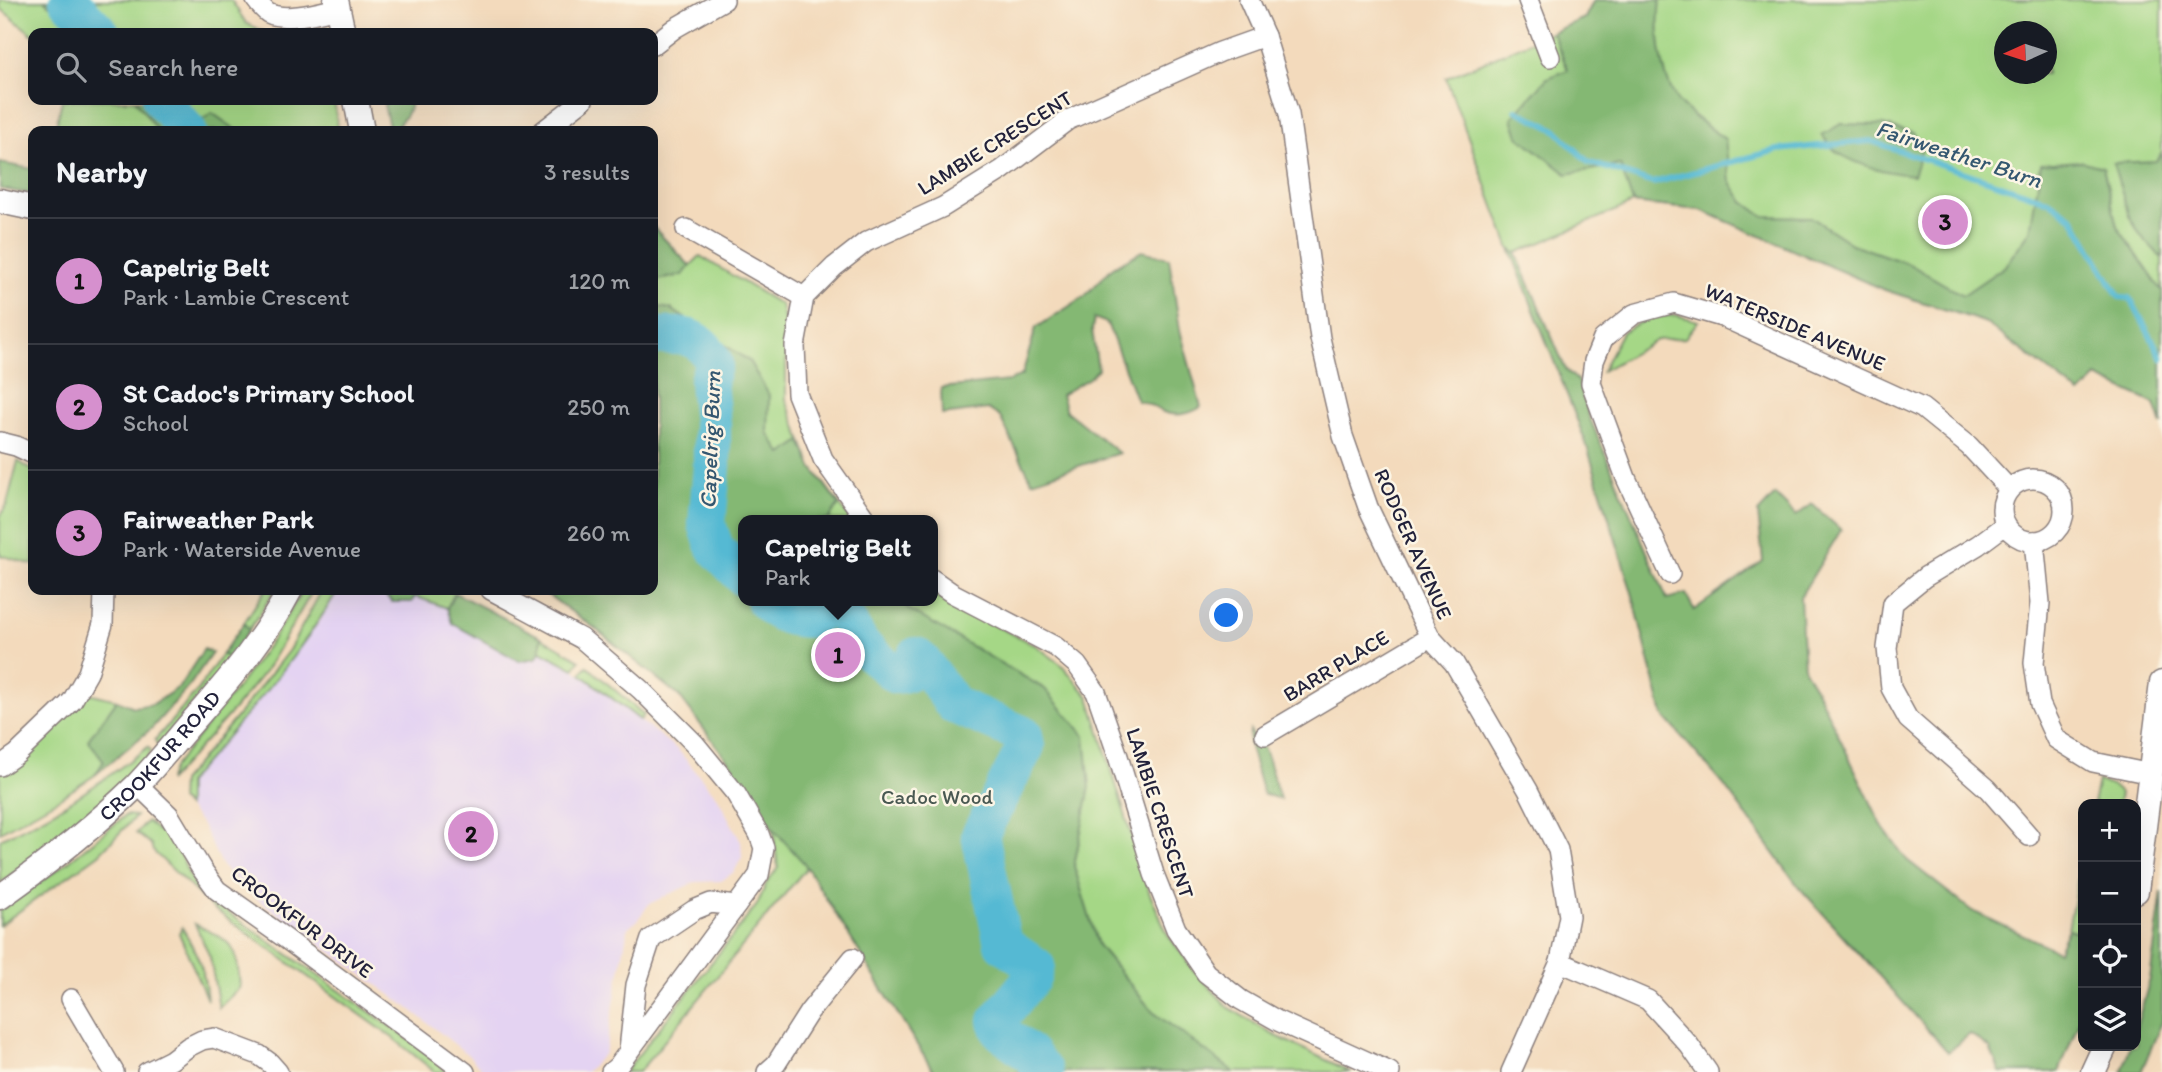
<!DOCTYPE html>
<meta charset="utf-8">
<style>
:root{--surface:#171b24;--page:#242831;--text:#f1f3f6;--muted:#9ea1a6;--line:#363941;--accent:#d690ce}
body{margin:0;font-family:Itim,sans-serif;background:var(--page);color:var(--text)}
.controls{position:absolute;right:21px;bottom:21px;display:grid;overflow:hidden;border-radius:14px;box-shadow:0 7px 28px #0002}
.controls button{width:63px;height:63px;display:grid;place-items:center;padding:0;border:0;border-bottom:2px solid var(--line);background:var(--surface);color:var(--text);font:35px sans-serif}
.compass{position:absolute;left:1994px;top:21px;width:63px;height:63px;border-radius:50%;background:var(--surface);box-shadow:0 7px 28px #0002;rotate:267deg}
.you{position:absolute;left:1227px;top:616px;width:24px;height:24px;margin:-18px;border:5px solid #fff;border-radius:50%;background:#1a73e8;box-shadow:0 0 0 10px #1a73e833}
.badge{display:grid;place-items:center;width:46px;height:46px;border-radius:50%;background:var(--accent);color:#111;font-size:23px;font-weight:700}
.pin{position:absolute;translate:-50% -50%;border:4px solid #fff;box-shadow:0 2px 7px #0006}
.popup{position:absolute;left:738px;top:515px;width:200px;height:91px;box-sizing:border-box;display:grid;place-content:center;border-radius:14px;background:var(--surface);filter:drop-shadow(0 2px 5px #0005);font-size:23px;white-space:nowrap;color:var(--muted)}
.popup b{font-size:26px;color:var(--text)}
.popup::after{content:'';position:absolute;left:50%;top:100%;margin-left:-14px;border:14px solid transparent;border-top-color:var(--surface)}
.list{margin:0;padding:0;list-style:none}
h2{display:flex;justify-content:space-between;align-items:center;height:91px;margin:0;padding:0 28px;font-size:30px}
h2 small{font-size:23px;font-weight:400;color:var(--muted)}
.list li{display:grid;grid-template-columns:46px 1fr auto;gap:21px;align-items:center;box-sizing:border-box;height:126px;padding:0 28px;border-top:2px solid var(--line)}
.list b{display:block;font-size:26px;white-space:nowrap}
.list p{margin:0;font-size:23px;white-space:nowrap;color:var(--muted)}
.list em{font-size:23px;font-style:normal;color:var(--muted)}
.icon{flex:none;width:38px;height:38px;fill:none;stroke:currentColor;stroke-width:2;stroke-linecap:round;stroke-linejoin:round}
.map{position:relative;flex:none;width:2162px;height:1072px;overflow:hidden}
.search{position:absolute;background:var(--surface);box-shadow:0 7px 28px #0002;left:28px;top:28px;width:630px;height:77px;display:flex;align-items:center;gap:18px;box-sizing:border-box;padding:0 24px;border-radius:14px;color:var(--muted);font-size:26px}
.panel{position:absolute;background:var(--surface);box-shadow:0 7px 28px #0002;left:28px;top:126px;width:630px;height:469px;border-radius:14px}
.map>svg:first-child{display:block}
</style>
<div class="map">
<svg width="2162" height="1072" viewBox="0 0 2162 1072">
<rect width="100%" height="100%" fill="#fcf5e5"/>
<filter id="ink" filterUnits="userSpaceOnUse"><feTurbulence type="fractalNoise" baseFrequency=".0143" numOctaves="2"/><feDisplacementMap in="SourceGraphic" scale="14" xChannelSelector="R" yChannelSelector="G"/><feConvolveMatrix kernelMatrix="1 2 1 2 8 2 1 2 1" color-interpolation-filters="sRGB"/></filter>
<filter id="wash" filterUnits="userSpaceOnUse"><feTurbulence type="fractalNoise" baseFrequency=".00686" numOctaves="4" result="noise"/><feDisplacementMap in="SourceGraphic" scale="28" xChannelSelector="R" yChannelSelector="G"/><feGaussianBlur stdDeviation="1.57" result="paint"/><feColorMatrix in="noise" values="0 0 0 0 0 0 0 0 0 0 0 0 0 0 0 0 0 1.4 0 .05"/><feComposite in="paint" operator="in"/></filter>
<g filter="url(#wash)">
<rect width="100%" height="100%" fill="#f3dabc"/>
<path fill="#e4d3f2" d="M338,590H400L492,625L570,666L678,750L718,798L741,842L742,857L734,872L721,881L695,882L649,904L636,922L628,927L605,1053L586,1072H485L467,1054L409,1008L249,893L222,866L202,825L187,807V783L273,683L320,621Z"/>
<g fill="#a5d786" stroke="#647c60" stroke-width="2" fill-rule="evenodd">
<path d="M0,0H231L246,23L266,33H33V35L0,8Z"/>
<path d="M1594,0H2162V425L2155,404L2097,377L2080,394L1984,322L1882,289L1701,210L1633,203L1516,253L1510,249L1446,78L1585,18ZM2004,32H2046V74H2004Z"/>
<path d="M62,100H334L338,131H55Z"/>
<path d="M653,227L690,266L700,256L781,305L786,328V400L812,467L851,520H744V601H932L933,593L950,604L1035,645L1062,665L1089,697L1149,892L1168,935L1193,969L1228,1007L1272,1034L1351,1072H934L807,867L639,1072H625L757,905L767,882L778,868L773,829L732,766L679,696L592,626L541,590H653Z"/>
<path d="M1676,315L1698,321L1685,338L1657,340L1602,371L1622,332L1650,317Z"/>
<path d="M18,461L33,471V565L0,555V517L7,504Z"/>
<path d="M265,590H275L249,630L244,623Z"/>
<path d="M303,590H313L266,670L235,708L168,782L173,768L237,688L272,640Z"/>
<path d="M322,590H338C296,661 241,721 187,783V807L180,800L181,782L235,719L289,650Z"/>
<path d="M418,590H449L455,593L447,608L414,596Z"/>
<path d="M541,637L580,660L574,669L541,651Z"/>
<path d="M222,654L230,659L158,746L155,740L198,690Z"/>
<path d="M587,666L644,715L640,720L581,674Z"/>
<path d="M89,693L117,700L89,740L104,761L95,775L60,798L0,832V774L74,709Z"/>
<path d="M148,747L151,751L147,758L110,796L53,843L0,883V839C54,815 102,782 148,747Z"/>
<path d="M2098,781L2114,787L2120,793L2118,804H2093Z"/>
<path d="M126,815L136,816L99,854L0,925V911L64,865Z"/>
<path d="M147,821L158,831L162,827L176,845L189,875L206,897L417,1045L448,1072H435L393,1038L214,909L153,851L151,844L136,833Z"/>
<path d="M2083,853V934L2068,929Z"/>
<path d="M195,924C234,944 236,942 240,987L219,1008L210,957Z"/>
<path d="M182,927C198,956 204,966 207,1000L179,933Z"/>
</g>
<g fill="#84b873" stroke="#536d57" stroke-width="2">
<path d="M44,0H88L122,33H81Z"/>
<path d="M1594,0H1660C1656,31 1660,69 1675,97C1682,110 1712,130 1725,139L1730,181L1744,202L1763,216L1811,217L1852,244L1909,264L1963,295L2004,267L2030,231L2041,164L2080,161L2103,167L2117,226L2162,291V425L2155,404L2097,377L2080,394L1984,322L1882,289L1701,210L1633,203L1620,165L1567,174L1518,136L1512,118L1547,78L1568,70L1552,32L1585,18Z"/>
<path d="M135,100H176L195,125L212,113L238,131H158Z"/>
<path d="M391,100H409L411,103L406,115L397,126L399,131H390L384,105Z"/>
<path d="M1841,124L1883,125L1913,133L1923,147L1913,175C1888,173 1859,166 1837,152C1831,148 1826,140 1822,135Z"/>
<path d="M2162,152V258L2141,236L2129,216L2113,163L2156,161Z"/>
<path d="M0,163L33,169V194L0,189Z"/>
<path d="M653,227L690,266L683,275L653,281Z"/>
<path d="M1510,249L1516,253L1566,370L1578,381L1588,414L1667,599L1686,594L1694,610L1763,561L1758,513L1775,495L1796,516L1812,504L1841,530L1800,597L1804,669L1820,697L1883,828L1907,860L1972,911L2058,951L2068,929L2083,934V1011L2059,1072H2000L1990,1048L1970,1034L1948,1052L1799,887L1723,784L1663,715L1633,596L1586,443Z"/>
<path d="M1142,251L1169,258L1180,330L1201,407C1191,414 1175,417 1163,412C1151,407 1152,403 1137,401L1107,323L1094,318L1092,330L1098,369L1089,378L1061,395L1066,411L1119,453L1032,481L1000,417L988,409L942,415L941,388L1009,381L1022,375L1036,328L1085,296L1113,267Z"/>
<path d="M653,306L671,309L749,361L769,395L768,433L782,454L801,441L812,467L839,505L828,520H744V601H901L908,609L1045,689L1085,736L1090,787L1074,866L1098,945L1153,1012L1234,1072H934L804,863L773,829L732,766L679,696L592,626L541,590H653Z"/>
<path d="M380,590H418L412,602H392Z"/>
<path d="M455,593L541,637V651L536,658L519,661L452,623L447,608Z"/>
<path d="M244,623L249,630L230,659L222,654Z"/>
<path d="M204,649L212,653L190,685L152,728L95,775L104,761L88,740L117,700L134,707L153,704L179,687Z"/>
<path d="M1250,731L1265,751L1280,799L1263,794L1249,744Z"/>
<path d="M2162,892V1022L2141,1072H2122L2130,1046H2136V1028L2150,979Z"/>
</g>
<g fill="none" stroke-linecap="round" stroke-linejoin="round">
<path stroke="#55b9d3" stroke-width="6" d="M1516,110L1556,130L1588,162L1653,183L1777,150L1871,141L2049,201L2073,218L2119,297L2130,298L2162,358"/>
<g stroke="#55b9d3" stroke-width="38">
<path d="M68,0L101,33"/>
<path d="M161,100L188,131"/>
<path d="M653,336C683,335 700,333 714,363L708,381L712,424V466L707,524L715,548L744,578"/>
<path d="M765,601C779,616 792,619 812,619L829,603L838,605L862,646L896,675L906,673L916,656L922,661L954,705L1024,735L1026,746L980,835L1003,944L1036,966L1032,978L997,1021L1001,1032L1030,1054L1044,1072"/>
</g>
</g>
</g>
<g filter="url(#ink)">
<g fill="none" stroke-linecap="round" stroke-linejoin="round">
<g stroke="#8a7e7c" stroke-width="22">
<g id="minor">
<path d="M256,0C259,4 264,10 268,13C286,22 320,12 338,8"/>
<path d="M1249,0L1265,36L1289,114L1320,338L1343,436L1368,507L1430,637L1454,663L1528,790L1558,850L1569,916L1560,962L1511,1072"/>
<path d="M1528,0L1550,57"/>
<path d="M653,45L675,28L724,0"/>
<path d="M543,131L583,100"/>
<path d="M686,229L804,297"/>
<path d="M0,442L16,446L33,454"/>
<circle cx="2033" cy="510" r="31"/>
<path d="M866,520L823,459L797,394L795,346L804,297L834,267L866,242L943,207L1002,170L1068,120L1220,52L1265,36"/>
<path d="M2005,525L1978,545L1925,577L1893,603L1887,648L1891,688L1908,719L1988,789L2029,836"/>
<path d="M2034,541L2040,603L2034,663L2040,704L2056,739L2093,762L2151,774"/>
<path d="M1670,574L1626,478L1591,383L1594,361L1603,339L1634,314L1674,303L1725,318L1922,408L1969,446L2009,489"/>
<path d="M932,579L952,593L1056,647L1077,665L1096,692L1117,753L1154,874L1176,929L1206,973L1241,1000L1278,1021L1390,1072"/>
<path d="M491,590L582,639L641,690L695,744L736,794L759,834L764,848L759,875L618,1066L611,1072"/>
<path d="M1265,735L1430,637"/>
<path d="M0,766L17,754L72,701L88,673L103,624L104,590"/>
<path d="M137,784L169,815L201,868L217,890L282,936L465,1072"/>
<path d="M1560,962L1648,1000L1689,1045L1708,1072"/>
<path d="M71,999L114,1072"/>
<path d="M629,1050L636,985L651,939L694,910L711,903L736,906"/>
<path d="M147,1072L171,1060L188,1047L202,1040L214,1038L259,1055L270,1063L278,1072"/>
<path d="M767,1072L776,1064L809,1012L853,958"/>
</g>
</g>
<g stroke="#8a7e7c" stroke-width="27">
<g id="tertiary">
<path d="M336,0L343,33"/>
<path d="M356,100L362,131"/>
<path d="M0,201L33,208"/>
<path d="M2136,891L2162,683"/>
<path id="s1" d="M0,897C48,863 94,827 136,786C158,763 178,738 199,714C233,675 266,636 290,590"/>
<path d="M2093,1072L2105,1046"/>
</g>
</g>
<use href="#minor" stroke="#fff" stroke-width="19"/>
<use href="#tertiary" stroke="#fff" stroke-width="24"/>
</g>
</g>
<g text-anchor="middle" stroke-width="5" stroke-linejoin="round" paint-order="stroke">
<g font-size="21" fill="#22223b" stroke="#fcf5e5">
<text transform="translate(995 143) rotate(-32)" y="7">LAMBIE CRESCENT</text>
<text transform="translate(1795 327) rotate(23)" y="7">WATERSIDE AVENUE</text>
<text transform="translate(1413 544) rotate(66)" y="7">RODGER AVENUE</text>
<text transform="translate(1336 666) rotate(-31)" y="7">BARR PLACE</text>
<text dy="7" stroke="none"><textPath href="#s1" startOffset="214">CROOKFUR ROAD</textPath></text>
<text transform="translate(1160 813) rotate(72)" y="7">LAMBIE CRESCENT</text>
<text transform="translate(302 922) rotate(37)" y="7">CROOKFUR DRIVE</text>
</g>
<g font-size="21" fill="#495852" stroke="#fcf5e5">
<text x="937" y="804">Cadoc Wood</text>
</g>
<g font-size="23" font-style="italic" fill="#345770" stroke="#fcf5e5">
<text transform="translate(1959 154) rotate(18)" y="8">Fairweather Burn</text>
<text transform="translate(710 440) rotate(-88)" y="8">Capelrig Burn</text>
</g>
</g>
</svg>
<div class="controls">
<button>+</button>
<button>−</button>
<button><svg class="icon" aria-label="locate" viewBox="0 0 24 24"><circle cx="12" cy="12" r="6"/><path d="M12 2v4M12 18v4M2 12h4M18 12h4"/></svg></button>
<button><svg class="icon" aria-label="layers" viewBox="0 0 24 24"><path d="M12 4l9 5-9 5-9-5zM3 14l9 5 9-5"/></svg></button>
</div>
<svg class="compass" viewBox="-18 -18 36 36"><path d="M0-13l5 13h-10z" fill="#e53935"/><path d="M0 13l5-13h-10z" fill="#9ea1a6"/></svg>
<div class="you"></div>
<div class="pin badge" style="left:838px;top:655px">1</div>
<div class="popup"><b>Capelrig Belt</b>Park</div>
<div class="pin badge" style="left:471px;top:834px">2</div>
<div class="pin badge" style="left:1945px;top:222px">3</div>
<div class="search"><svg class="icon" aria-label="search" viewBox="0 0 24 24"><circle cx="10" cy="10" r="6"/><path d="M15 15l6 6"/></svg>Search here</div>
<section class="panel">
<h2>Nearby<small>3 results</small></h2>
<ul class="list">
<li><span class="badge">1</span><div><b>Capelrig Belt</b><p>Park · Lambie Crescent</p></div><em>120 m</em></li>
<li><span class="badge">2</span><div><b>St Cadoc's Primary School</b><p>School</p></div><em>250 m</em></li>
<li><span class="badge">3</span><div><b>Fairweather Park</b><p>Park · Waterside Avenue</p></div><em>260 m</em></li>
</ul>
</section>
</div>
